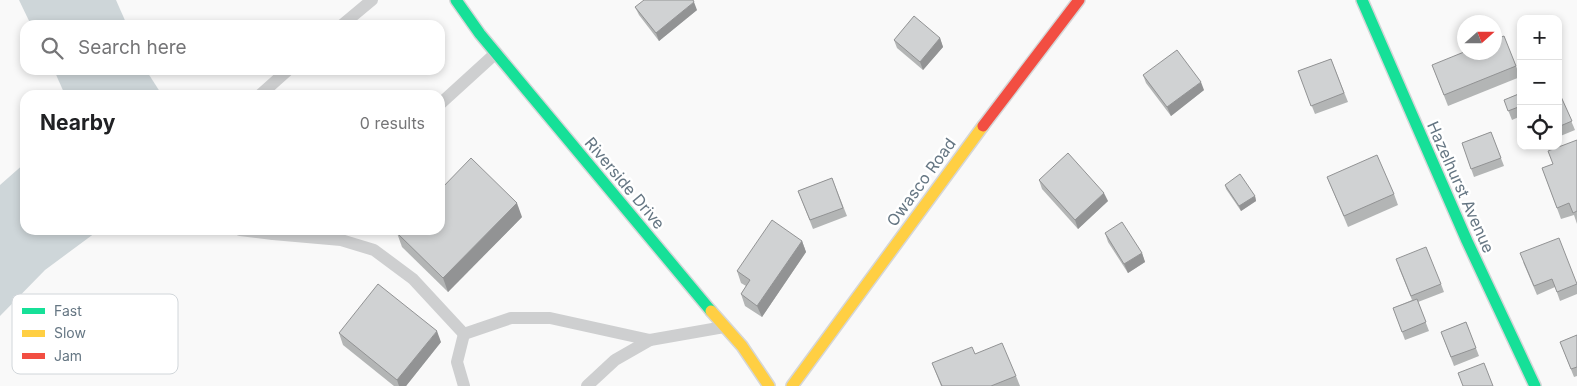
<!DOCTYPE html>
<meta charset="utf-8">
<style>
:root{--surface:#fff;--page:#f2f2f2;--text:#202124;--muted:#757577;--line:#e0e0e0}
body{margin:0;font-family:Inter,sans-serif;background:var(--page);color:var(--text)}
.controls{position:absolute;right:15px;top:15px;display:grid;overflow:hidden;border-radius:10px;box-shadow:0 2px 8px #0003}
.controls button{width:45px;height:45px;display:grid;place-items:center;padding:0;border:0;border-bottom:1px solid var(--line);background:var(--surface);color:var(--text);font:25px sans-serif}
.compass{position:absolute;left:1457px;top:15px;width:45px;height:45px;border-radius:50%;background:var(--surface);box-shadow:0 2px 8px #0003;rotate:69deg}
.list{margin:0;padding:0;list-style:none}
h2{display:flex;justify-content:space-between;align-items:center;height:65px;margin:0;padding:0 20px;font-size:21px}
h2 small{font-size:16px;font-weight:400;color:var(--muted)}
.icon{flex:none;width:28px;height:28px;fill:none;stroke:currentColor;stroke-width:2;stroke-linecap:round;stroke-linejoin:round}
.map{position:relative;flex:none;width:1577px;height:386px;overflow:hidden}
.search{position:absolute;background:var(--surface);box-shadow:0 2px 8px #0003;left:20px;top:20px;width:425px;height:55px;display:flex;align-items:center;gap:12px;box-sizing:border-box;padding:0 18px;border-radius:15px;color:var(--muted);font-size:19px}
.panel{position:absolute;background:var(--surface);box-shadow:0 2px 8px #0003;left:20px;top:90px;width:425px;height:145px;border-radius:15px}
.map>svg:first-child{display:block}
</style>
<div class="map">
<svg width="1577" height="386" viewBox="0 0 1577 386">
<rect width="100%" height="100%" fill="#f9f9f9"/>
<g fill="#ced6d9">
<path d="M19,0H116L127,25H31Z"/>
<path d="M54,70H146L162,95H65Z"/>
<path d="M25,163V230H99L45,270L0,316V185Z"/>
</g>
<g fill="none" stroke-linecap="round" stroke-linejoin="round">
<g stroke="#d5d6d7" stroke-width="14">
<g id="fast">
<path d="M456,0L480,34L711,311"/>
<path d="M1362,0L1467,241L1535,386"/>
</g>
</g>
<g stroke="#d5d6d7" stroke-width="14">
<g id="slow">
<path d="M711,311L742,346L769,386"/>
<path d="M792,386L983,126"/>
</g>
</g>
<g stroke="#d5d6d7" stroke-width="14">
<path id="jam" d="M983,126L1079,0"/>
</g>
<g stroke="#cecfd0" stroke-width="12">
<path d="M342,25L372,0"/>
<path d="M260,95L288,70"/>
<path d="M440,104L496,53"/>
<path d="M240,230L273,234"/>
<path d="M270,230L273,234L341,240L374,250L413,279L464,334L511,318H550L650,340L724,327"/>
<path d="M464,386L457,362L464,334"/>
<path d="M587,386L615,360L650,340"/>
</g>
<use href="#fast" stroke="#16e098" stroke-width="11"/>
<use href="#slow" stroke="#ffcf43" stroke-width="11"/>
<use href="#jam" stroke="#f24e42" stroke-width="11"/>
</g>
<g fill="#b3b5b5">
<path d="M635,7L697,10L659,41L639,15Z"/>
<path d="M940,38L943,47L923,70L897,48L894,40Z"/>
<path d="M1331,59L1348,102L1315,114L1298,71Z"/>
<path d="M1432,65L1516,66L1520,77L1448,106Z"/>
<path d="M1143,75L1204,90L1171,116L1146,83Z"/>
<path d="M1558,90L1575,130L1558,137Z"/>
<path d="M1521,93V116L1512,120L1504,100Z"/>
<path d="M1491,132L1504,166L1474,177L1462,143Z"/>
<path d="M1577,140V224L1574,215L1561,219L1542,168L1553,164Z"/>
<path d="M1327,177L1394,194L1398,205L1348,227Z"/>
<path d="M832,178L847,216L813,229L798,191Z"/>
<path d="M1039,180L1108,201L1078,229L1042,189Z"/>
<path d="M1225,185L1255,196L1256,201L1241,211L1226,189Z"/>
<path d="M522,217L448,292L402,247L397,233Z"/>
<path d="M1105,233L1142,253L1145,262L1128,273L1108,242Z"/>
<path d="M802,241L806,252L762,317L745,306L741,294L746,286L741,283L737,271Z"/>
<path d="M1523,262L1577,283V294L1560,301L1555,287L1537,295Z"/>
<path d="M1399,268L1441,284L1444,292L1418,302L1429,331L1405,340L1393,308L1412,300Z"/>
<path d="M1466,322L1479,356L1454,366L1441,332Z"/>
<path d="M339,333L441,342L406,386H394L343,345Z"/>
<path d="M1577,335V376L1574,377L1560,342Z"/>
<path d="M975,354L1016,376L1020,386H941L932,363Z"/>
</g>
<g fill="#929394">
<path d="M694,2L697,10L659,41L656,33Z"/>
<path d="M940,38L943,47L923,70L920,62Z"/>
<path d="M1201,82L1204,90L1171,116L1167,107Z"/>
<path d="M1104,193L1108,201L1078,229L1075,220Z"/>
<path d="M1255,196L1256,201L1241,211L1239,206Z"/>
<path d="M517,203L522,217L448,292L443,278Z"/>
<path d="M802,241L806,252L762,317L757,306Z"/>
<path d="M1142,253L1145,262L1128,273L1124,264Z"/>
<path d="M437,331L441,342L406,386H399L397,380Z"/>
</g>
<g fill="#d0d2d3" stroke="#929394">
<path d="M644,0H693L694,2L656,33L635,7Z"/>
<path d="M914,16L940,38L920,62L894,40Z"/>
<path d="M1504,36L1516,66L1444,95L1432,65L1464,52H1494V40Z"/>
<path d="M1177,50L1201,82L1167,107L1143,75Z"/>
<path d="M1331,59L1344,93L1311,106L1298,71Z"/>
<path d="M1558,90L1572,121L1558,127Z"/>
<path d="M1521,93V106L1508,111L1504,100Z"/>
<path d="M1491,132L1501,158L1471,169L1462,143Z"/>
<path d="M1577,140V211L1573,213L1569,203L1557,208L1542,168L1553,164L1548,151Z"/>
<path d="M1068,153L1104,193L1075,220L1039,180Z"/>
<path d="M1377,155L1394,194L1344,216L1327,177Z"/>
<path d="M471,158L517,203L443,278L397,233L400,230H440V190Z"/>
<path d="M1240,174L1255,196L1239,206L1225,185Z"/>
<path d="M832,178L843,208L810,220L798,191Z"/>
<path d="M772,220L802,241L757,306L741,294L750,280L737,271Z"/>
<path d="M1122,222L1142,253L1124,264L1105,233Z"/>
<path d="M1559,238L1577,284L1557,292L1552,279L1534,286L1520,253Z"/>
<path d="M1426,247L1441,284L1411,296L1396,259Z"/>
<path d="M378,284L437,331L397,380L339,333Z"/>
<path d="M1417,299L1426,322L1402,332L1393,308Z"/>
<path d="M1466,322L1476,348L1451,357L1441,332Z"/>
<path d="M1577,335V367L1571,369L1560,342Z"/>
<path d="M1002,343L1016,376L991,386H942L932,363L972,347L975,354Z"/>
<path d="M1484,363L1493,386H1463L1458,373Z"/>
</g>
<g text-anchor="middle" stroke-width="5" stroke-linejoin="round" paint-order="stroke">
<g font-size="16" fill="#657683" stroke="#fff">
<text transform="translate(921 182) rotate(-54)" y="6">Owasco Road</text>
<text transform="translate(625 183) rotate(50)" y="6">Riverside Drive</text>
<text transform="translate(1461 187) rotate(66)" y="6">Hazelhurst Avenue</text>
</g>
</g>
<rect x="12" y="294" width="166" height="80" rx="8" fill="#fff" stroke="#d1d6da" stroke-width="1"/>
<rect x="22" y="308" width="23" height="6" fill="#16e098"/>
<rect x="22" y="330" width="23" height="7" fill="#ffcf43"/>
<rect x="22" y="353" width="23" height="6" fill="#f24e42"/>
<g font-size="14" fill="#657683">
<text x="54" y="316">Fast</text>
<text x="54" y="338">Slow</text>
<text x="54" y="361">Jam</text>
</g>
</svg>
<div class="controls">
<button>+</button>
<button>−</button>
<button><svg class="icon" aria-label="locate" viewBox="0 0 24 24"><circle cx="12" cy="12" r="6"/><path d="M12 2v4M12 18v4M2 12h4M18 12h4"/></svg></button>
</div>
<svg class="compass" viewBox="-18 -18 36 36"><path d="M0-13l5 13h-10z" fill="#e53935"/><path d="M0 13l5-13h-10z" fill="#757577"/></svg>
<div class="search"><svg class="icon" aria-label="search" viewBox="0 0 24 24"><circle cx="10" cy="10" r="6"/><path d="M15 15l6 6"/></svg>Search here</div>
<section class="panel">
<h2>Nearby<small>0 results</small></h2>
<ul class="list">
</ul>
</section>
</div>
